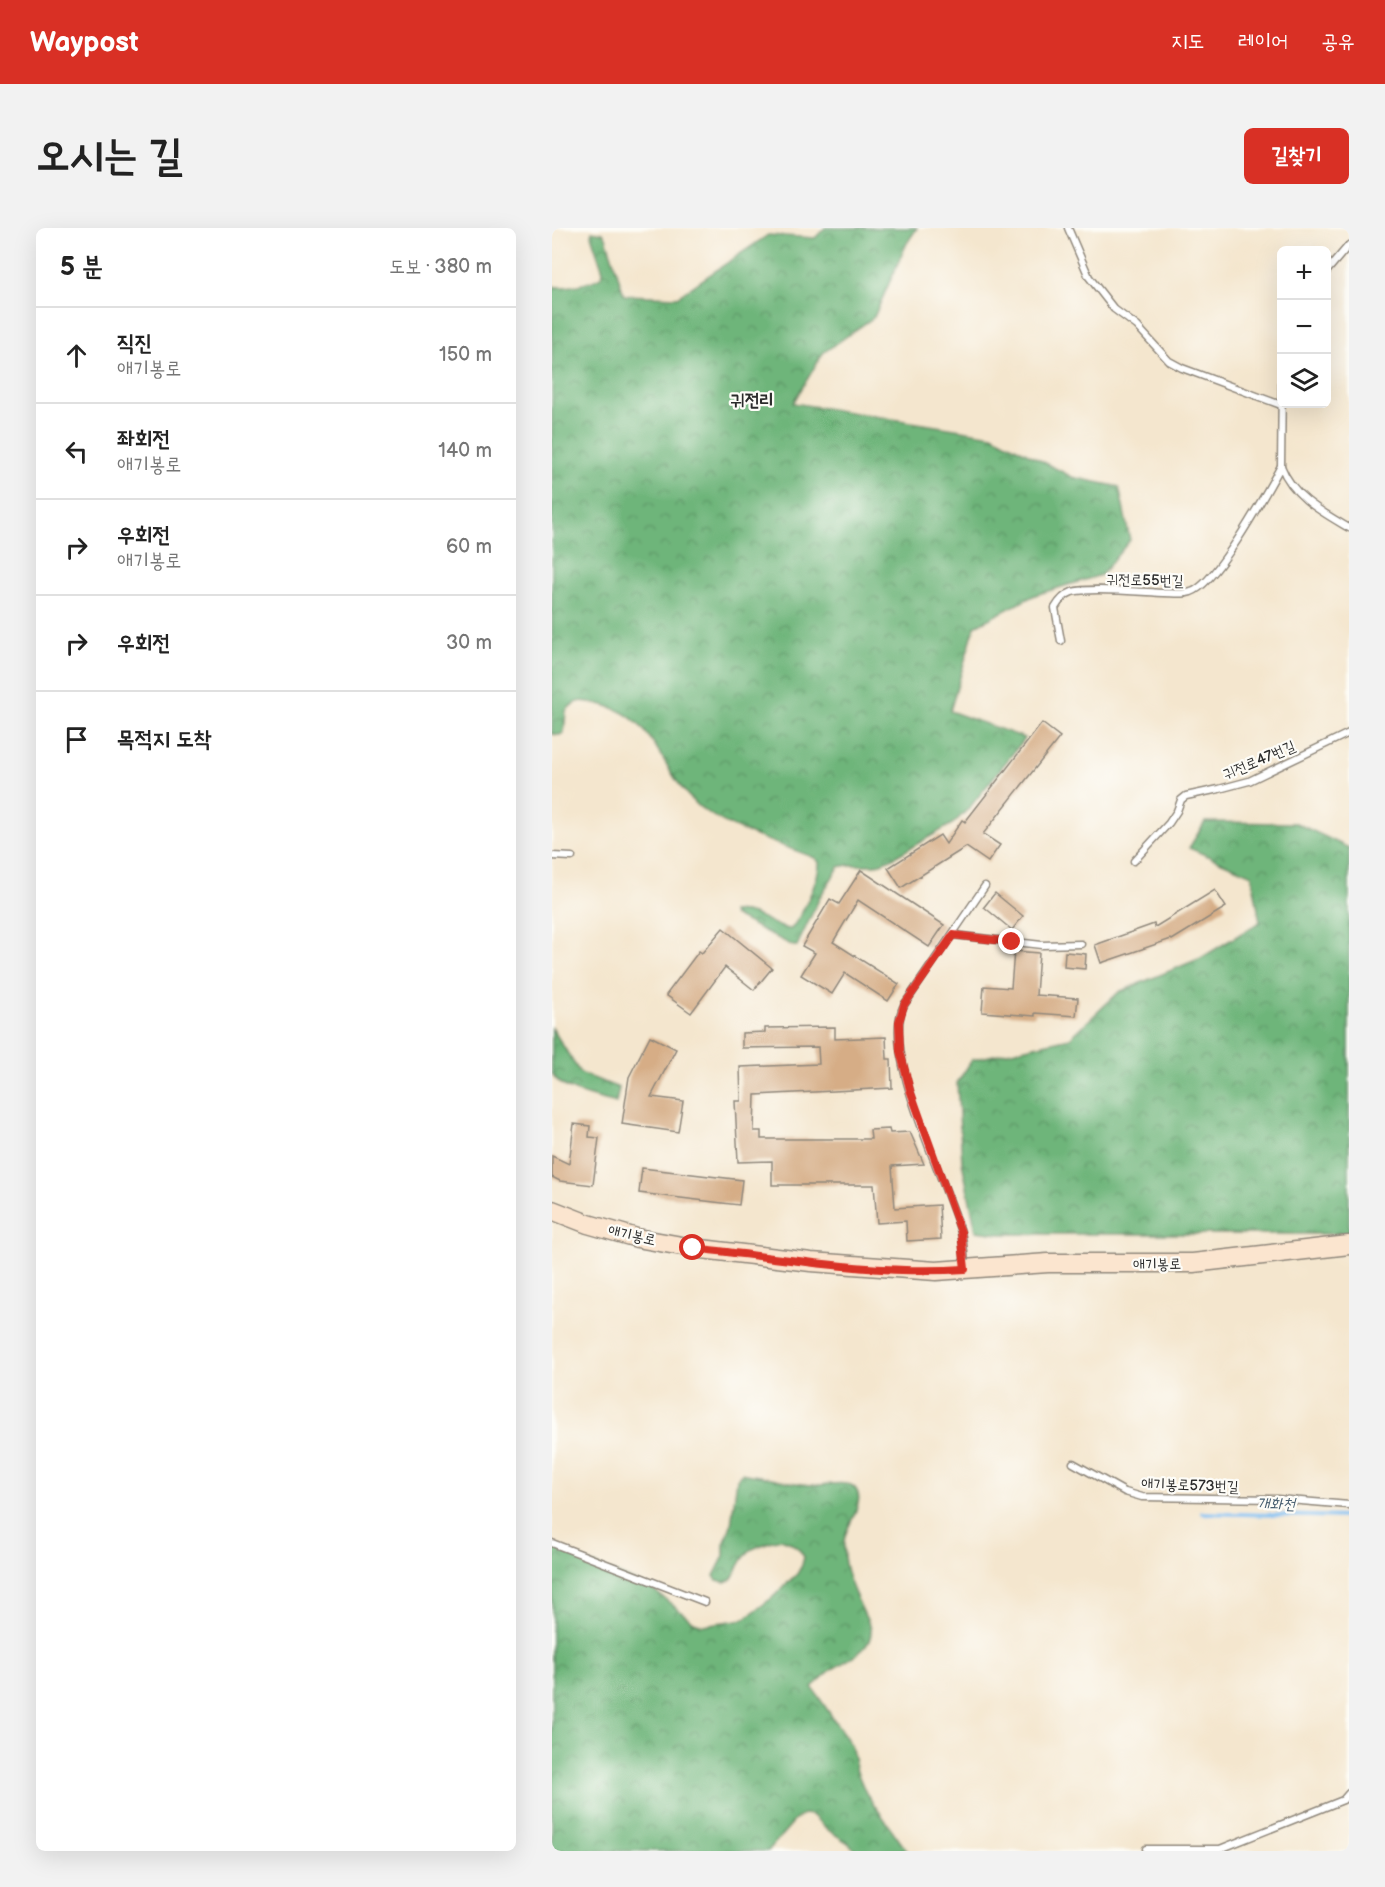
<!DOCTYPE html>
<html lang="ko">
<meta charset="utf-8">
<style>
:root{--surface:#fff;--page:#f2f2f2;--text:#222;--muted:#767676;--line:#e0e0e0;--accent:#d93025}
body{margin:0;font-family:"Balsamiq Sans","Poor Story",sans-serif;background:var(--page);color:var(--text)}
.controls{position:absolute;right:18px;top:18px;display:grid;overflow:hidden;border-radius:9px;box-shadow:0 6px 24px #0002}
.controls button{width:54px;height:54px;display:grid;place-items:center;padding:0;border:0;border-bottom:2px solid var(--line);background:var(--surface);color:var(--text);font:30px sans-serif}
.stop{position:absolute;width:18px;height:18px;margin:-14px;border:4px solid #d93025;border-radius:50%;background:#fff}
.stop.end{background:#d93025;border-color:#fff;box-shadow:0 2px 6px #0008}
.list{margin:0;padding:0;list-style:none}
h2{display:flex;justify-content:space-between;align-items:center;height:78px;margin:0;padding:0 24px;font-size:26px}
h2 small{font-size:20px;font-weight:400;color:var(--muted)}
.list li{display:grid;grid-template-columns:39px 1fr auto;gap:18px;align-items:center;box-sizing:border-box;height:96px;padding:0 24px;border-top:2px solid var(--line)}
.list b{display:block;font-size:22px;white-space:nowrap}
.list p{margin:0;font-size:20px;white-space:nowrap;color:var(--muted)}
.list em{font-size:20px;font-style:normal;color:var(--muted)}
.icon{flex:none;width:33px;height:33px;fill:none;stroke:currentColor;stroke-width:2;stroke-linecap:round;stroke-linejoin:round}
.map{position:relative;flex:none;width:797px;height:1623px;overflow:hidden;border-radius:9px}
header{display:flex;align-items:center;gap:36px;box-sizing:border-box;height:84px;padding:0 30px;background:var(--accent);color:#fff}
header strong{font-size:28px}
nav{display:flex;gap:33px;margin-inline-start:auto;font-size:21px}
.intro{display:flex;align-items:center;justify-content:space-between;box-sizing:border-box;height:144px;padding:0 36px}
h1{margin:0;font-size:42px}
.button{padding:15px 27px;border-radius:9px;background:var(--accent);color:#fff;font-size:21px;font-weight:700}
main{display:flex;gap:36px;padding:0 36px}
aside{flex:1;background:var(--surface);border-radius:9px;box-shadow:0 6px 24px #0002}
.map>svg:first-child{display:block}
</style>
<header>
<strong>Waypost</strong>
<nav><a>지도</a><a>레이어</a><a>공유</a></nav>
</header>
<div class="intro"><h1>오시는 길</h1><a class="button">길찾기</a></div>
<main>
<aside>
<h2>5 분<small>도보 · 380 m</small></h2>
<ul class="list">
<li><svg class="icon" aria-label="ahead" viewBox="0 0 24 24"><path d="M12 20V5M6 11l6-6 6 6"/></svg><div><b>직진</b><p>애기봉로</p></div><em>150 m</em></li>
<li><svg class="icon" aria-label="left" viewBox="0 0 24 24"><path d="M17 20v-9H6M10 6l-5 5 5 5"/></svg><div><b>좌회전</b><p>애기봉로</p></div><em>140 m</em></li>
<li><svg class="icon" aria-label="right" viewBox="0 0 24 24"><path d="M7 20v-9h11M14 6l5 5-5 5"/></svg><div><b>우회전</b><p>애기봉로</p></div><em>60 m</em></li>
<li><svg class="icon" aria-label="right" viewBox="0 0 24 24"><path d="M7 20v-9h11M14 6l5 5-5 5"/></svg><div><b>우회전</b></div><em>30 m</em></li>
<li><svg class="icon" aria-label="arrive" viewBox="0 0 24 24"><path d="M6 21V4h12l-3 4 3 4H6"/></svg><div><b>목적지 도착</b></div></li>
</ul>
</aside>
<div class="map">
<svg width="797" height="1623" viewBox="0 0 797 1623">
<defs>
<pattern id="forest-crowns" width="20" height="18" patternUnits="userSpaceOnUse" patternTransform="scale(1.5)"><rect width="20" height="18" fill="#6eb57a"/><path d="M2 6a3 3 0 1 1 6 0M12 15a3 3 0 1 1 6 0" fill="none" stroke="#5b9364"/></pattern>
</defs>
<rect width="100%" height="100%" fill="#fdfcf7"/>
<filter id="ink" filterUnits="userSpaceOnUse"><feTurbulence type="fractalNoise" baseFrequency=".0167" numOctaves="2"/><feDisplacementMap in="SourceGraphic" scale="12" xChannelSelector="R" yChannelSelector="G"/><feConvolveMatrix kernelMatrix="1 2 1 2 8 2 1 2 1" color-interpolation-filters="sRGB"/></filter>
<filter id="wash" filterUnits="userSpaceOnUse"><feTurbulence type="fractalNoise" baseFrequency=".008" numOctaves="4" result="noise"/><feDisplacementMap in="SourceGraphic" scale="24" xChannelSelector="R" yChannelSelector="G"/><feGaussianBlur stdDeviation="1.35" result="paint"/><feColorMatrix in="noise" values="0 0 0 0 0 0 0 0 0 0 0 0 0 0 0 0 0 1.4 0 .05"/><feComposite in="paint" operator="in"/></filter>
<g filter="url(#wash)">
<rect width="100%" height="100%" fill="#f4e6ce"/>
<g fill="url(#forest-crowns)" stroke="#4c7052" stroke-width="1.5">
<path d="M273,0H365L355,15L322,89L271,125L241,175L440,207L520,249L567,259L578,312L549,347L483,367L423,398L398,483L473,510L418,579L402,595L339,631L323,637H296L287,639L269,667L245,718H241L181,687L180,684C206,680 223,702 239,701C250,688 268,650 267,634L263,630C226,615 186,605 153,583C105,549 110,486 42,475C29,472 23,472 14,483L12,505L8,507L0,506V58C13,61 39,56 50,48L51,43L39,7L40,3L51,5L54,9L72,67L125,69L216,7L263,10Z"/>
<path d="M653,594L744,595L797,620V1006H448L424,1003L410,934L405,855L420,832L518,810L567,764L649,730L708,694L700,647L637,620Z"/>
<path d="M0,800L28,845L67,860L64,875C47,870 4,863 0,843C0,830 0,814 0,800Z"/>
<path d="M190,1245C196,1247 201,1247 208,1248C228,1251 246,1258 267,1257C276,1257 290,1253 299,1257C318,1268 296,1295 293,1308C286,1338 306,1373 319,1400C321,1424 294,1431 278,1443C272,1448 266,1454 260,1459L299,1517L305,1544L314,1565L355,1623H305L295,1614L276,1602L260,1587L251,1586L242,1593L216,1623H0V1319L99,1360L142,1394L151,1397L192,1391L220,1370L245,1346L250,1337L252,1329L247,1321L237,1314L229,1311L217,1314L198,1322L191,1331L179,1352L173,1354L165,1352L162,1348L172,1328V1317L179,1297L185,1251Z"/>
</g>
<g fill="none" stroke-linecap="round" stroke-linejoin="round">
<path stroke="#7bbcf0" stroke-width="4" d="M650,1285L797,1289"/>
</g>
<g id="blocks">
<g fill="#d6ad86">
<path d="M490,495L508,509L431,606L448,617L436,634L414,619L349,660L336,640L388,607L394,616L410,592L413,594Z"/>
<path d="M309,642L392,697L377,719L306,672L281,714L347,756L336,773L293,745L280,766L249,747L263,725L250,718L278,671L287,676Z"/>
<path d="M663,662L674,679L620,712L619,711L549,735L543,717L602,696L603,699Z"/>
<path d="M443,665L471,688L460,702L432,679Z"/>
<path d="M171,700L220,740L202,762L173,739L139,785L114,767L147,723L150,725Z"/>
<path d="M462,723L487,725L484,767L526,770L524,788L483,785V788L430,784L432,758L459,760Z"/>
<path d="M513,724L534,726L533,741L512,739Z"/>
<path d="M283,799V811L334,809L335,831H339L340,860L203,867L202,903H209V911H319L318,902L337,901L338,905L358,904L372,936L340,938L343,980L387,977L389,1011L355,1013L354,993L325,995L322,957H220V933L186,934L183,873H189L188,839L267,836L266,819L190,820V805L213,804V800Z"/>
<path d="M98,808L124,821L99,869L131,873L126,904L70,896L77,849Z"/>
<path d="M22,896L38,898L37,909L47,910L41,957L8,953L0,949V928L17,936Z"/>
<path d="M90,940L190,952L187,977L87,965Z"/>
</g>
</g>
</g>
<g filter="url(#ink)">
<use href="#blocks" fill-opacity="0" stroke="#90887c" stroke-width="1.5"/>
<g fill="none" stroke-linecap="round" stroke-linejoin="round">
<g stroke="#90887c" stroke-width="9">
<g id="lane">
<path d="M516,0L537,49L562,81L585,98L617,133L630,140L729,177"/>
<path d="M774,44L797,17"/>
<path d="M730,151L729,238C741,269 770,284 797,300"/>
<path d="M509,413L503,380C507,373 512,367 520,364C538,359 590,364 611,365C620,365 631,367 639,364C664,357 715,263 729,238"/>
<path d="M0,628L20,629"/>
<path d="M582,633L617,595L625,583L629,572L634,568L667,561L697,553L797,505"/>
<path d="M401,707L490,717L529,716"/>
<path d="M413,1038C412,1026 412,1013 408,1001C393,951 328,823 352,777L433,658"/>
<path d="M521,1235L573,1264L590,1269L725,1271L797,1277"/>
<path d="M0,1315L153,1374"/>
<path d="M594,1621H668L791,1572L797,1565"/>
</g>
</g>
<g stroke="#90887c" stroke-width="21">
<path id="secondary" d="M0,982L36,996L85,1010L141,1020L259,1034L384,1043L496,1035H641L797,1017"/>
</g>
<use href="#lane" stroke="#fff" stroke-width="6"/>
<use href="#secondary" stroke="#fbe5cf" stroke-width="18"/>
</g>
</g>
<g fill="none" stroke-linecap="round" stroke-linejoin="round" filter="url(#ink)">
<path stroke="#d93025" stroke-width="8" d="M141,1020C231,1030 323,1047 413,1041L409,1004L358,862L348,823L347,794L352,777L401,707L460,714"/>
</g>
<g text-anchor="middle" stroke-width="4.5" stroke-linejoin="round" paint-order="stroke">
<g font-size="15" fill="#2b2b2b" stroke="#fdfcf7">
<text transform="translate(593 352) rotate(1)" y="5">귀전로55번길</text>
<text transform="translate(707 532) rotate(-23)" y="5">귀전로47번길</text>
<text transform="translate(80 1007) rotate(13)" y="5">애기봉로</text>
<text transform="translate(605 1036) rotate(-1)" y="5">애기봉로</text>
<text transform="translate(638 1257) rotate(2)" y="5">애기봉로573번길</text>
</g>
<g font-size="16" font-style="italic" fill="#475e70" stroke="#fdfcf7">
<text transform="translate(724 1275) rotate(1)" y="6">개화천</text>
</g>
<g font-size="18" font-weight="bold" fill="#2b2b2b" stroke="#fdfcf7">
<text x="200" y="178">귀전리</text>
</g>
</g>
</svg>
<div class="controls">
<button>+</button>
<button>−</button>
<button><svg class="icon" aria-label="layers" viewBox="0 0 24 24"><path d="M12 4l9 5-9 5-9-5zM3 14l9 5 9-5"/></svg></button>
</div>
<div class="stop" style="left:141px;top:1020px"></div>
<div class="stop end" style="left:460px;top:714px"></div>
</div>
</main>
